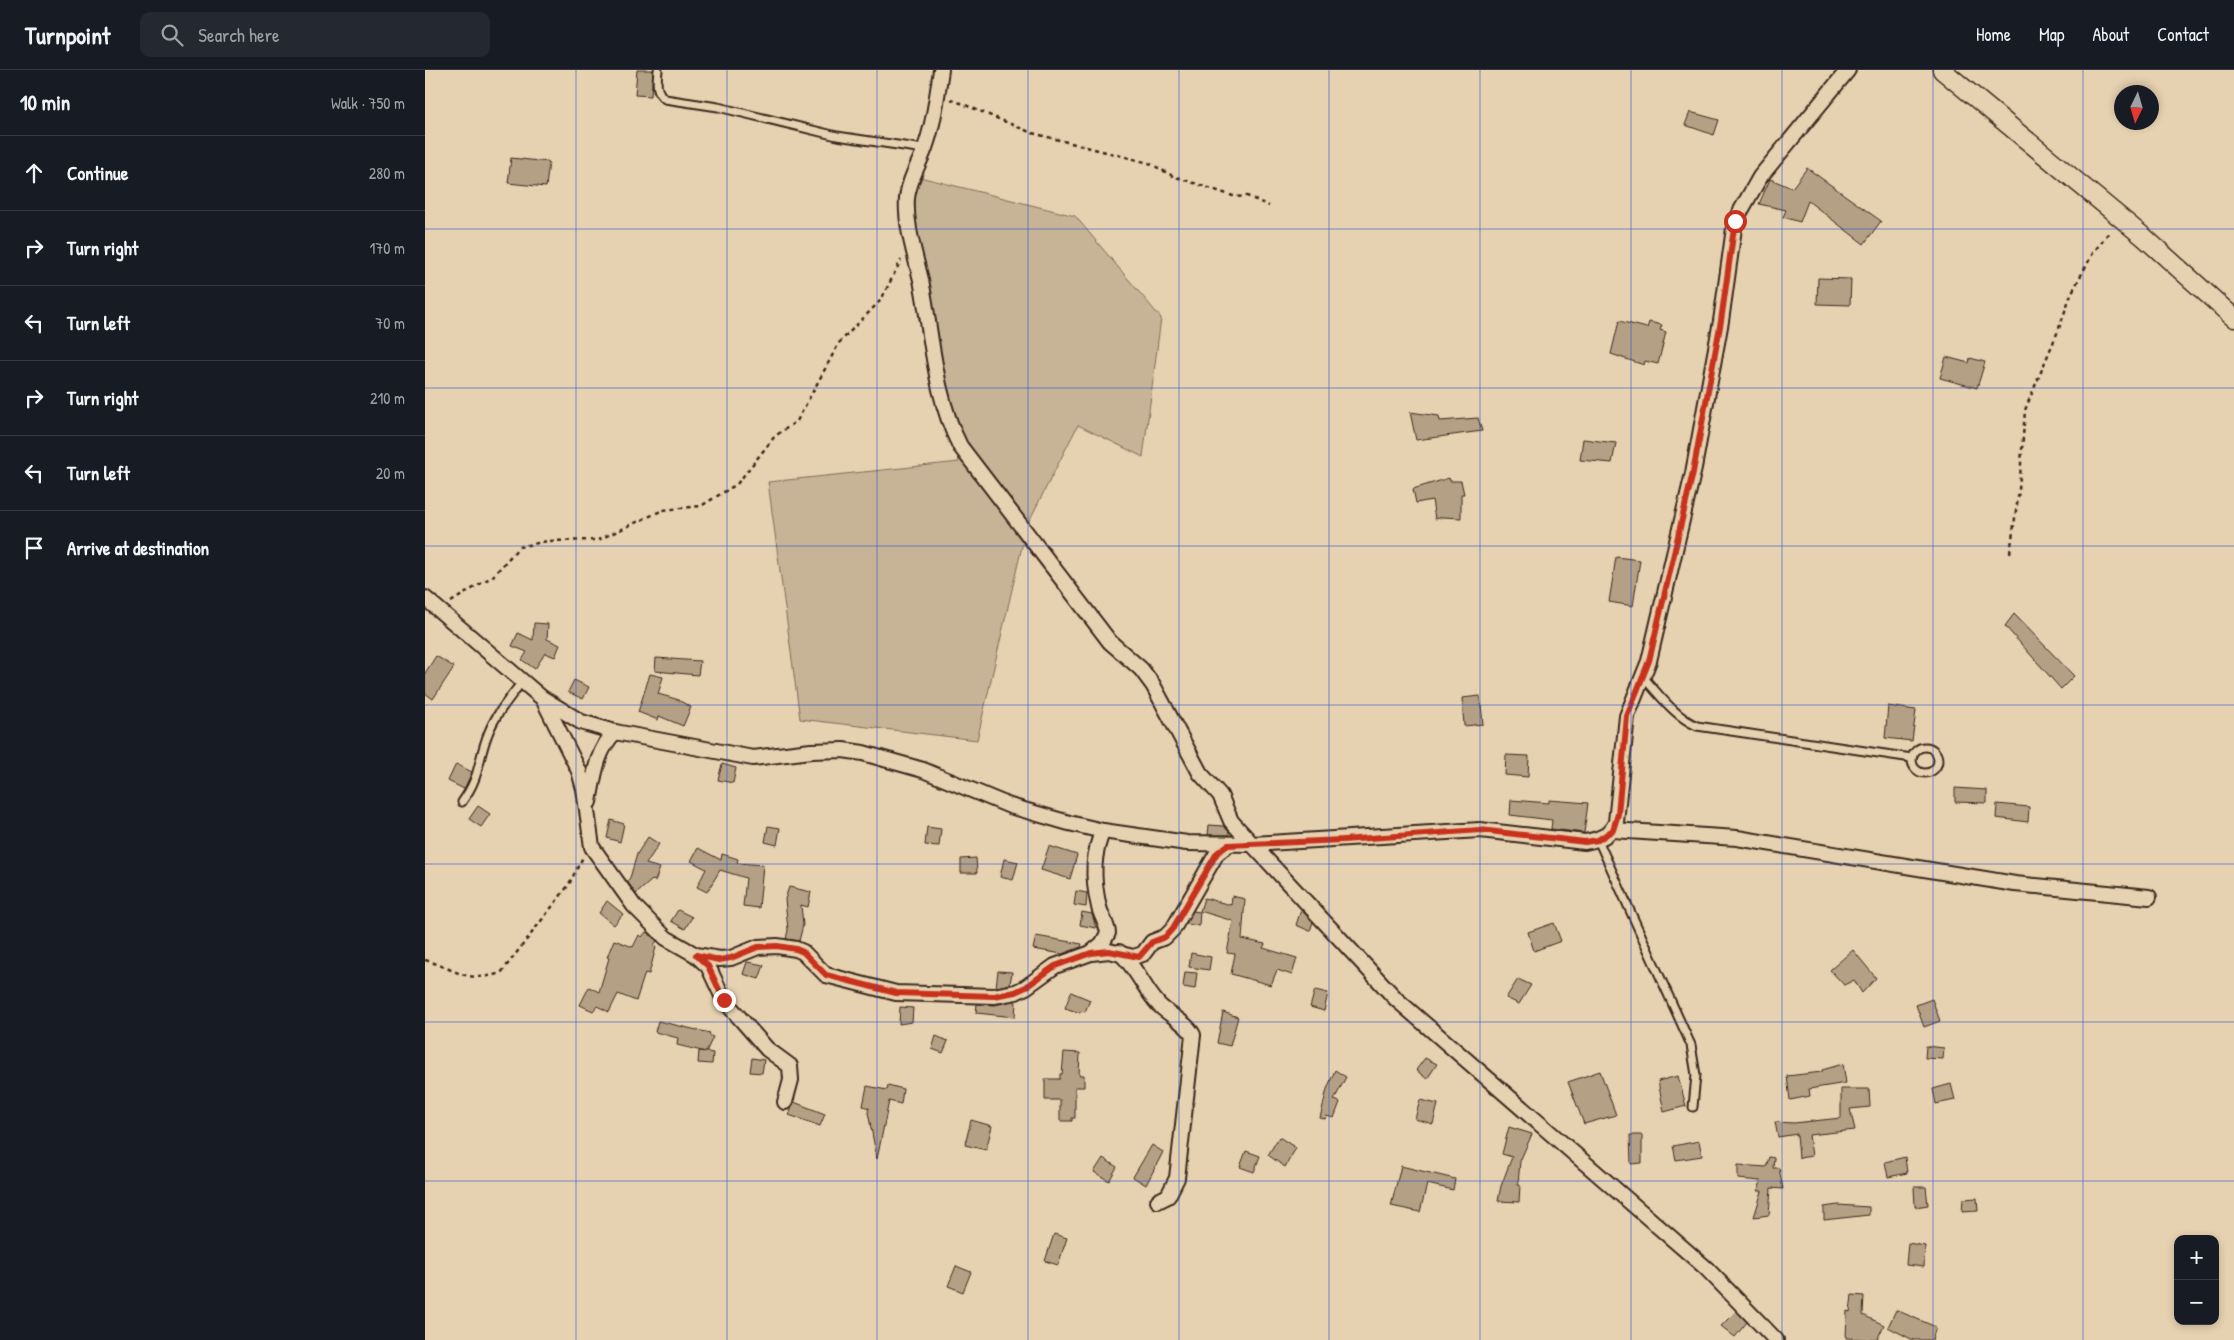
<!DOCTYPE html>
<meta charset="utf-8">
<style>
:root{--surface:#171b24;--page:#242831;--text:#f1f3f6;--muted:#9ea1a6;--line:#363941}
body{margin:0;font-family:"Patrick Hand",sans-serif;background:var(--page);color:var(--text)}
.controls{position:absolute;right:15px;bottom:15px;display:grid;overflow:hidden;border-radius:10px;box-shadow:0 2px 8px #0003}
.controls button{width:45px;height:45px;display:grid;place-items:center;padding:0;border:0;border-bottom:1px solid var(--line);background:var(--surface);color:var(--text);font:25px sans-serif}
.compass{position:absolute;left:1689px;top:15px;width:45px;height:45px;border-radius:50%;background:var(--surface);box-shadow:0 2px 8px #0003;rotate:185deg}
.stop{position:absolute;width:15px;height:15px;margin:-11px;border:4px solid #c8321e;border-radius:50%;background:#fff}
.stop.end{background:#c8321e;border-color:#fff;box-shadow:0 1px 5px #0008}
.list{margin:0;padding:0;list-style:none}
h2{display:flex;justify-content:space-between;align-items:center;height:65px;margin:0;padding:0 20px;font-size:21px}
h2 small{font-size:16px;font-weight:400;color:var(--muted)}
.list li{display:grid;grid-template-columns:32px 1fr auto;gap:15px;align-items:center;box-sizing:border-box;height:75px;padding:0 20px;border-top:1px solid var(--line)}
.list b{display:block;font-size:19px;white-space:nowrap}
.list em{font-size:16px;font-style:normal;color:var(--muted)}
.icon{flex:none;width:28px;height:28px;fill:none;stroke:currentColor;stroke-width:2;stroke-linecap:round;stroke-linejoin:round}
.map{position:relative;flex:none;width:1809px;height:1270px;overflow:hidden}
header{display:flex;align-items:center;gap:30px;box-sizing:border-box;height:70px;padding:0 25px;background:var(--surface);border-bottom:1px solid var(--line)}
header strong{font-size:24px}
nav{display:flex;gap:28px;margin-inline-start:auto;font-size:18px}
.search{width:350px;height:45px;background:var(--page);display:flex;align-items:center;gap:12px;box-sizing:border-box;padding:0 18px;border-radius:10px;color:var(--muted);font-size:19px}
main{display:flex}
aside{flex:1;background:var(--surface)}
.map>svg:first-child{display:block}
</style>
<header>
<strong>Turnpoint</strong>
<div class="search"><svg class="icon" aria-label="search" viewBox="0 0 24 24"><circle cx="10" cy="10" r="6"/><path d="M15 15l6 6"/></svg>Search here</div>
<nav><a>Home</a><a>Map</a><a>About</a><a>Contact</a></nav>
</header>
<main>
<aside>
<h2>10 min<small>Walk · 750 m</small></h2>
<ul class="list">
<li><svg class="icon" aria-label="ahead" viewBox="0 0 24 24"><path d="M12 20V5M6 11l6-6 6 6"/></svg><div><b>Continue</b></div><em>280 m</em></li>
<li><svg class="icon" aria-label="right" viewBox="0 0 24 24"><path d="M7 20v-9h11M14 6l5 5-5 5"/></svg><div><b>Turn right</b></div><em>170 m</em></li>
<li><svg class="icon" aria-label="left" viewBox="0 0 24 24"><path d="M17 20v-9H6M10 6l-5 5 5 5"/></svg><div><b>Turn left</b></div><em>70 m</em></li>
<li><svg class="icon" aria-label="right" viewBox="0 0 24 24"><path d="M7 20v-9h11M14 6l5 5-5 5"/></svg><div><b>Turn right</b></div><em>210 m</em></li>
<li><svg class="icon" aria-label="left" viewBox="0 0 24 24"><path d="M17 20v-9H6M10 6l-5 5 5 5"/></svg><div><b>Turn left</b></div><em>20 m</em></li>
<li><svg class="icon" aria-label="arrive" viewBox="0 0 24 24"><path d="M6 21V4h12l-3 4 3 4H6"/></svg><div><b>Arrive at destination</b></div></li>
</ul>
</aside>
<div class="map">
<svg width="1809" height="1270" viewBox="0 0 1809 1270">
<rect width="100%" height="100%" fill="#e6d1b0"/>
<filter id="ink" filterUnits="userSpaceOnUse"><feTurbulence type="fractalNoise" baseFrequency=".02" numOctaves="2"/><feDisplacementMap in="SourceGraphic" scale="10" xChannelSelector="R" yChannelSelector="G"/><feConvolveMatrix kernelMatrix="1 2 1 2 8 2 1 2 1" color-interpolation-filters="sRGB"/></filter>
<g filter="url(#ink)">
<path fill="#c7b396" stroke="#816e5a" d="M491,106L650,146L736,248L718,387L653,355L602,455L552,670L375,649L343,412L534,392L488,195Z"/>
<g fill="#b4a085" stroke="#3b2a1e">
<path d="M212,0H228L226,26L210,25Z"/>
<path d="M1265,42L1294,50L1289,65L1260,55Z"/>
<path d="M86,88L124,92L121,117L83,113Z"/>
<path d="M1382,98L1456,151L1439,174L1383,131L1375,152L1358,147L1361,140L1334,134L1345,109L1367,118Z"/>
<path d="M1393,208L1426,209L1425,235L1392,234Z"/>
<path d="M1194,251L1222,258L1224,252L1237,255L1235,260L1241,262L1233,294L1220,291L1219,295L1186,284Z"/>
<path d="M1521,287L1544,293L1545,288L1560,292L1552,318L1515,308Z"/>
<path d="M985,342L1014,346L1015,351L1053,348L1057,361L991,370Z"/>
<path d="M1158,369L1191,373L1187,393L1155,390Z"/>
<path d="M1024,408L1025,411H1036L1039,424H1036V448L1018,447L1010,449L1007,430L991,433L988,419Z"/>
<path d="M1191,487L1215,490L1208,536L1184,532Z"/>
<path d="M1589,544L1649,606L1636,619L1580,556Z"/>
<path d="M109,553L123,554L122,569L135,575L130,587L120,583L110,599L97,590L102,582L87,576L93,563L108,570Z"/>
<path d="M11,586L29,597L8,629L0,623V603Z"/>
<path d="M231,588L275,591L273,605L230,601Z"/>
<path d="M225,604L238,607L233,624L251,629L266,637L258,656L234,646L233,650L213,642Z"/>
<path d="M149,610L164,617L158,629L143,622Z"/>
<path d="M1055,626L1058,654L1039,656L1037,628Z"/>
<path d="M1463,636L1491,640L1487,671L1460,668Z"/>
<path d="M1081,685L1104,686L1103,707L1080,705Z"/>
<path d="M31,694L47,702L39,719L23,711Z"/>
<path d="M297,694L311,698L308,713L293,710Z"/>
<path d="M1530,718L1562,720V733L1530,732Z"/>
<path d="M1086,730L1124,733V730L1163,733L1159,763L1126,759L1127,750L1085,745Z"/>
<path d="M1572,734L1604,737L1603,752L1571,748Z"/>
<path d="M53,736L65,744L56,757L44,749Z"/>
<path d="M186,750L199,754L195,772L182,768Z"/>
<path d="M784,755L799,756L804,762V765H783Z"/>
<path d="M343,756L355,758L352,775L340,772Z"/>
<path d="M502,757L516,759L514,776L500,775Z"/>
<path d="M223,767L234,774L221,794L235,798L230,811L227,810L211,824L202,811L205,808L212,784Z"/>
<path d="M624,776L652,785L645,809L616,800Z"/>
<path d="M273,778L296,790L297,784L313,789L312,793L338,795L334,838L318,836L321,808L295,800L282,822L272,817L281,799L266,791Z"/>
<path d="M551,788L552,803H536V789Z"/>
<path d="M579,789L593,792L588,810L575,807Z"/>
<path d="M364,817L386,822L383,837L376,835L378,855L374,871L361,869L363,860L360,829Z"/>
<path d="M651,821L662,823L661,837L649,835Z"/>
<path d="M807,826L820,829L817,869L840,874L838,878L872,888L867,905L852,900L846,915L806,904L810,884L802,883L808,851L775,841L779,828L806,835Z"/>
<path d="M182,831L198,844L189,855L174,843Z"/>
<path d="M253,840L267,847L260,859L246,851Z"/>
<path d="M876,840L888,852L885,861L871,855Z"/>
<path d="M768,841L775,842L774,856L761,854Z"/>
<path d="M657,842L667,844L671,858L655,855Z"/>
<path d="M1129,853L1136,871L1109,881L1103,862Z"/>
<path d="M221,862L232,871L228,876L231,877L224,904L220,903L211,931L193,924L184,942L172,936L168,941L155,935L164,917L174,922L184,888L182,887L189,870L208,877L214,865L217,867Z"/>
<path d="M611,866L657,874L656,877L637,884L608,879Z"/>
<path d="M1428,880L1451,908L1437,923L1429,910L1419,915L1405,900Z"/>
<path d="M766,883L786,887L784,900L764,897Z"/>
<path d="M322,892L339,895L334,909L318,904Z"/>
<path d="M573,901L587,902L585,914L571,917Z"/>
<path d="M760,902L772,903L770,919L758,917Z"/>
<path d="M1093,909L1106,915L1094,934L1081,928Z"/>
<path d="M890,920L903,923L899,941L885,937Z"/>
<path d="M646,922L665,930L660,942L656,941L655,943L640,938Z"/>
<path d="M1507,929L1515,951L1499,957L1491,935Z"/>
<path d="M588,931L591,932L590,947L551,943L552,934L570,935Z"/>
<path d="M475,937L488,938L487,952L474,954Z"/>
<path d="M798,942L813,947L805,976L792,973Z"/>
<path d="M233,951L285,963L284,965L288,967L281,982L252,975L253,968L230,962Z"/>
<path d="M511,966L523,971L518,983L507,979Z"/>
<path d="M1501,976L1519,978L1518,989L1500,988Z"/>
<path d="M274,981L288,983L287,994L273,993Z"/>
<path d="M639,982L655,983L654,1005H659V1017H650V1048H647V1051H635V1030H620V1009H635V1004H637Z"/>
<path d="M327,988L339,990L337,1003L325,1002Z"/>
<path d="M1000,988L1012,994L1002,1009L991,1000Z"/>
<path d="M1418,994L1421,1013L1384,1019L1385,1026L1365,1030L1362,1006L1397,1002V1000Z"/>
<path d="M910,1000L921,1007L909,1030L915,1032L909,1048L901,1046L900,1049L895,1048L902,1019Z"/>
<path d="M1175,1001L1191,1045L1159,1054L1143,1012Z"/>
<path d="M1253,1006L1261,1036L1239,1042L1233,1011Z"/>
<path d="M1526,1014L1530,1030L1511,1034L1508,1019Z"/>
<path d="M463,1015L478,1019L477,1027L476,1034L464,1031L452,1089L443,1042L444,1038L438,1036L442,1016L462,1020Z"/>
<path d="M1416,1019H1444L1445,1037L1425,1039L1430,1060L1384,1065L1387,1086L1374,1088L1372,1064L1353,1067L1350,1052L1369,1053L1416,1048Z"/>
<path d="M995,1030L1013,1034L1008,1054L990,1049Z"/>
<path d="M369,1032L400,1044L395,1056L364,1045Z"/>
<path d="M546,1050L567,1056L561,1080L540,1075Z"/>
<path d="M1084,1057L1107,1064L1095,1091L1093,1115H1095L1094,1132L1073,1131L1076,1116L1087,1087L1077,1084Z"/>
<path d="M1205,1065H1217V1093L1206,1094Z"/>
<path d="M854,1067L871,1078L860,1097L843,1085Z"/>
<path d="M1274,1071L1277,1086L1251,1090L1248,1076Z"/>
<path d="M727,1075L738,1082L721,1115L708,1107Z"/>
<path d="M821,1081L835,1086L829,1102L815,1097Z"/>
<path d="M1344,1087L1349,1088L1348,1098H1354L1358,1119L1346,1118L1344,1145L1329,1147L1337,1121H1333L1336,1111L1313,1109V1095L1341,1097Z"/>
<path d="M1480,1087L1482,1103L1463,1107L1460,1092Z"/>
<path d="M678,1088L692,1097L684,1111L669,1102Z"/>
<path d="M976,1096L1030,1109L1028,1120L1002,1114L995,1142L966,1136Z"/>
<path d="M1489,1117H1501L1503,1135L1490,1137Z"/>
<path d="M1552,1128L1553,1141L1537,1142L1538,1129Z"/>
<path d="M1413,1135L1444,1137V1145L1399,1150V1137Z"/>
<path d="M629,1164L642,1168L633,1195L620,1191Z"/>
<path d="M1483,1173L1500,1176L1499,1197L1481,1195Z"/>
<path d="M531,1196L546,1202L538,1222L523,1216Z"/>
<path d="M1427,1225L1439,1226L1438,1245L1459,1255L1452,1270L1421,1268L1422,1241L1425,1242Z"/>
<path d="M1471,1240L1511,1257L1507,1270H1488L1463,1257Z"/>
<path d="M1311,1241L1322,1252L1310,1267L1296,1256Z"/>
</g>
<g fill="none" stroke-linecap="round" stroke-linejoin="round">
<g stroke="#3b2a1e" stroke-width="11">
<g id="service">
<path d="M233,0C232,12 230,21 240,29L293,37L412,66L499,79"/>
<path d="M1218,607C1235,625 1249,646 1272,656L1487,688"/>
<circle cx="1500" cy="690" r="13"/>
<path d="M37,732C56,706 52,692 63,664C70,645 84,629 96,613"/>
<path d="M1173,770L1266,975L1271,1005L1268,1037"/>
</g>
</g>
<g stroke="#3b2a1e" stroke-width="18">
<g id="minor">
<path d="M516,0C512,26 509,53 500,78C494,95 484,109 482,128C480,155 490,184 496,210C507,265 509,325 535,376L685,572L716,599L728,615L775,703L795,725L806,751L827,774L971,929L1281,1198L1351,1270"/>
<path d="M0,528L117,628L156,652L190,662L328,688L386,681L418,680L438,683L498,700L585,736L644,753L678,761L762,773L827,774L1055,760L1160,772C1175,769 1185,766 1191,752L1202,646L1224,591L1268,403L1296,251L1310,151L1335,107L1423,0"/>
<path d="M119,631L154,701L159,719L167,777L209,836L241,868L271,885L295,889L306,888L333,877L352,876L371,879L378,882L401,905L471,923L569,926L591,922L601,917L630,896L666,883L684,881L708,887L718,884L727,872L740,867L748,859L792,783L803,775"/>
<path d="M164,732C169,707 171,681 190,662"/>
<path d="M1187,760L1312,768L1590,814L1724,827"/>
<path d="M694,882C710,895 719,919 734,935C744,945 762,953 768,965L752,1108L743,1126L733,1131"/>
<path d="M666,883L677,874L683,863C682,854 676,846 674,837C668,812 667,784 678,761"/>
<path d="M272,886L283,896L299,930L342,979L365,996L366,1010L360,1032"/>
</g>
</g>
<g stroke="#3b2a1e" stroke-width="21">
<path id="tertiary" d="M1517,0L1720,168L1809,248"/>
</g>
<g stroke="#3b2a1e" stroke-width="2.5" stroke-dasharray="4 4" stroke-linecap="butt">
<path d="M526,29L607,63L724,93L748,106L811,127L822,126L844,136"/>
<path d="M1585,483L1594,420L1600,340L1633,261L1646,224L1668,183L1685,161"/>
<path d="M26,532L68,506L94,477L122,471L173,470L238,440L276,436L312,414L350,366L372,351L414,273L456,230L476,190"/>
<path d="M0,890C31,899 41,914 76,903L143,816L158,787"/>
</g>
<use href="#service" stroke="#e6d1b0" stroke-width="7"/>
<use href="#minor" stroke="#e6d1b0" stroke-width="14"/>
<use href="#tertiary" stroke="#e6d1b0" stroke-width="18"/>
</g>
</g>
<g fill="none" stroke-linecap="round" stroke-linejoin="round" filter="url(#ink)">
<path stroke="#c8321e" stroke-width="6" d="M299,930L283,896L271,885L294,890L306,888L333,877L352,876L371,879L378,882L401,905L471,923L569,926L590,922L601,917L630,896L666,883L684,881L714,887L727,872L740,867L748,858L792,783L803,775L918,770L1055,760L1160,772L1173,770L1188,760L1193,744L1202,646L1224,591L1268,402L1296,251L1310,151"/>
</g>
<path fill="none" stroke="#1d4ed8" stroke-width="1" stroke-opacity="0.55" d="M151,0V1270M302,0V1270M452,0V1270M603,0V1270M754,0V1270M904,0V1270M1055,0V1270M1206,0V1270M1357,0V1270M1508,0V1270M1658,0V1270M0,159H1809M0,318H1809M0,476H1809M0,635H1809M0,794H1809M0,952H1809M0,1111H1809"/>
</svg>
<div class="controls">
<button>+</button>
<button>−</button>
</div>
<svg class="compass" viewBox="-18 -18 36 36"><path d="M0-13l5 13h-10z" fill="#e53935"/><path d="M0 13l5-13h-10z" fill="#9ea1a6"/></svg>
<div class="stop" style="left:1310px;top:151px"></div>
<div class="stop end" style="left:299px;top:930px"></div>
</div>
</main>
